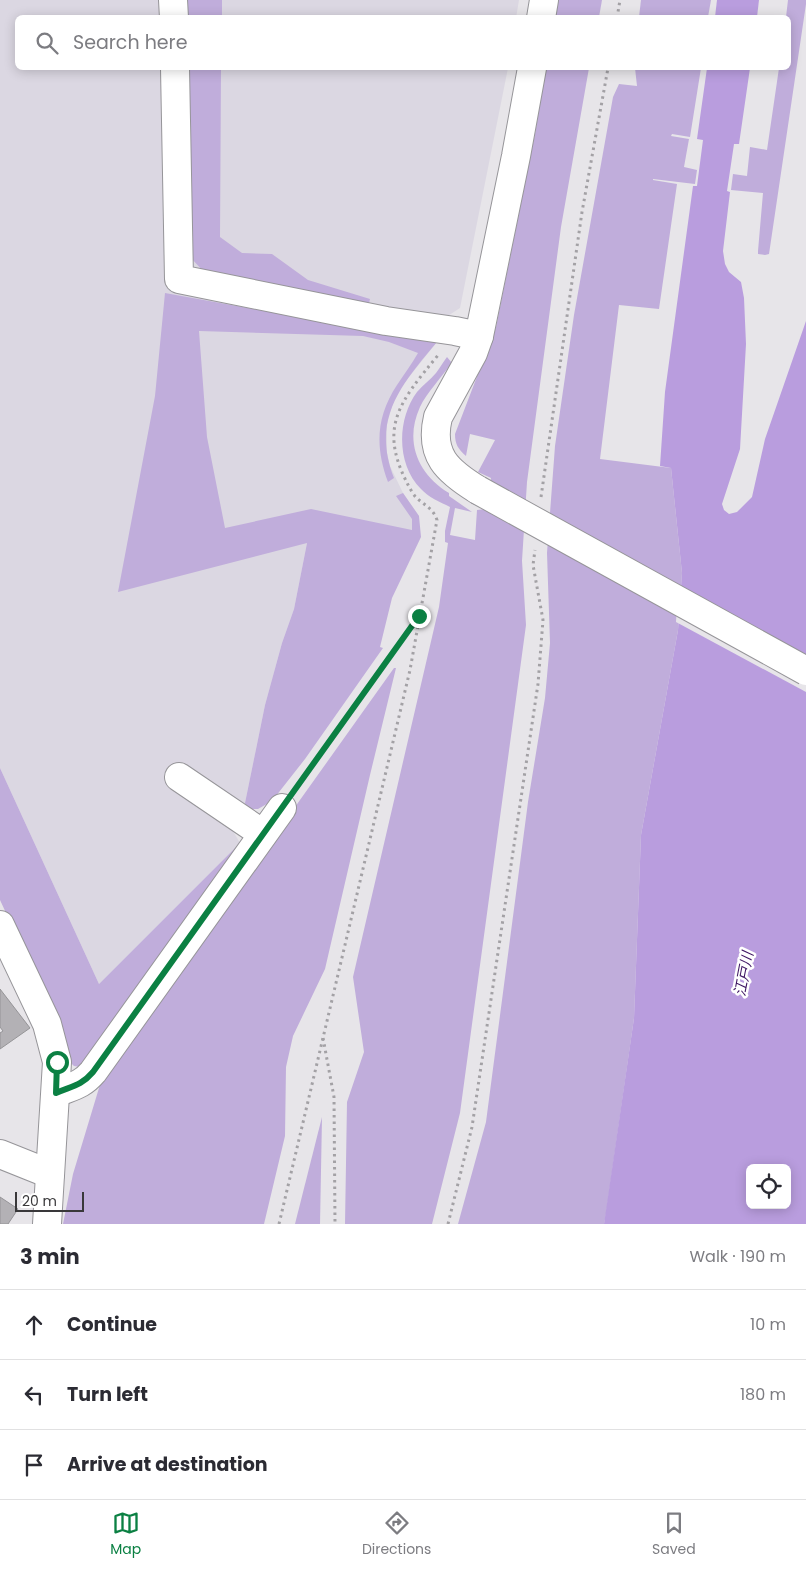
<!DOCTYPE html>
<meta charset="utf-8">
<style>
:root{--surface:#fff;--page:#f2f2f3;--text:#2b2b33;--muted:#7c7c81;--line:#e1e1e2;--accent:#0b8043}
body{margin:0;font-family:Poppins,"Noto Sans JP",sans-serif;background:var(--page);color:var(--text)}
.controls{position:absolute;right:15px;bottom:15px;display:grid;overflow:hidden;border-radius:8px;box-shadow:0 2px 12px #0003}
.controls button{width:45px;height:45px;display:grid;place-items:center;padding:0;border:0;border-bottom:1px solid var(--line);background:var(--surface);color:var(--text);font:25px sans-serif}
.scale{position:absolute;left:15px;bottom:12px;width:69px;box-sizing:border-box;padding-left:5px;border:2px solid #39383a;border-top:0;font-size:14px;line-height:18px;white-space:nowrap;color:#39383a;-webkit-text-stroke:4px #fff;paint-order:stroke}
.stop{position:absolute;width:15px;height:15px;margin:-11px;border:4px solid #0b8043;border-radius:50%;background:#fff}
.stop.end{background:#0b8043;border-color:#fff;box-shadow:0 1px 5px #0008}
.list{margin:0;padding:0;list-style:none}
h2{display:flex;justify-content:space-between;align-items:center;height:65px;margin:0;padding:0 20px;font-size:21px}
h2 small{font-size:16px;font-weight:400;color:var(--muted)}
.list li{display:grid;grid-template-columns:32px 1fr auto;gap:15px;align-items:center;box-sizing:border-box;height:70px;padding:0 20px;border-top:1px solid var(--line)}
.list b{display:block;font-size:19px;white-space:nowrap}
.list em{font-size:16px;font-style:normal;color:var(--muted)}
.icon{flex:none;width:28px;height:28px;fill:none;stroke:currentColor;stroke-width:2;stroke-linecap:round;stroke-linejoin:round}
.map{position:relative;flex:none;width:806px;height:1224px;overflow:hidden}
.search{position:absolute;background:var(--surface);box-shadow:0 2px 12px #0003;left:15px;right:15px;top:15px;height:55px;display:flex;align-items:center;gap:12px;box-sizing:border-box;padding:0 18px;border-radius:8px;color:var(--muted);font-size:19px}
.sheet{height:275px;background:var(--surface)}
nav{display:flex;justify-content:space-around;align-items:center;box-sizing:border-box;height:70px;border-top:1px solid var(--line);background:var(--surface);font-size:14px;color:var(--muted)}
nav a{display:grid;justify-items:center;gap:2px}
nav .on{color:var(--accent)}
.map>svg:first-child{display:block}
</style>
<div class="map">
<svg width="806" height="1224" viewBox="0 0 806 1224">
<rect width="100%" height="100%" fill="#e7e5e9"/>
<path fill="#dbd7e2" d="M0,0H519L516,18H18V68H508L460,308L443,319L437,342L401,387L393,403L387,424V453L390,466L403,493L419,516L412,530L307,543L294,609L282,643L265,705L245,803L230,826L240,843L99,984L0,768Z"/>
<g fill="#c0addb">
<rect x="187" y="0" width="35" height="17"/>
<path d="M558,0H602L599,17H555Z"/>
<path d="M641,0H711L708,17H639Z"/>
<path d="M788,0H806V4L769,254L765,255L758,254V251L763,193L731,190L733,174L747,176L750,147L767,150L779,68H788V18L786,17Z"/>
<path d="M188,68H221L220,237L242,253L272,254L308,280L370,299L369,303L205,273L190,257Z"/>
<path d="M546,68H589L561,227L527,482L522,561L526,625L460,1113L432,1224H345L347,1102L364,1052L353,977L439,607L448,543L445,542V531L450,507C440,502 428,497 421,489C396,464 397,419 417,392C423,385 430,380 436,373C440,368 443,362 447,357L452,363C443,375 426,394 420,407C404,442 418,474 449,493V496L472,512L455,508L450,535L475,540L477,510L486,509L491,478L478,472L495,440L470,434L466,456C458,449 455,444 455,434L496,327L535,134Z"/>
<path d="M635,68H701L690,137L672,134L671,136L689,139L684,167L697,170L695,184L653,179V180L677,184L659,309L619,305L600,459L671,468L682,573L678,630L641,835L634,1018L606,1214L604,1224H458L486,1122L528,802L545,698L550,643L547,553L555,446L574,315L613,97L619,84L637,86Z"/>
<path d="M165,293L437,342C401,385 371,419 394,478L388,482C375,447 376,417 397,385C404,374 412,364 418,353L389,342L363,336L199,331L207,437L225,528L311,509L412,530V519L396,496L403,493L419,516L421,537L392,598L380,647L383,648L305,759L272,801L258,809H250L246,808L245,803L265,705L282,643L294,609L307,543L118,592L155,396Z"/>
<path d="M394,668H396L370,775L325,969L293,1036L286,1067L285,1136L264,1224H63L73,1174L102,1078Z"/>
<path d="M0,768L99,984L240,843L80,1067L74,1066L68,1060L66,1042L0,900Z"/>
<path d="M322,1117L320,1224H295Z"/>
</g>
<g fill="#b99dde" fill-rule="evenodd">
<path d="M717,0H759L757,17H715Z"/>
<path d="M707,68H750L739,144H734L727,191L730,192L723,251L725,264L729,272L741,282L744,298L746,344L740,449L722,504L724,510L729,514L737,512L752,497L765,439L806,321V1224H604L634,1018L641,835L678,630L682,573L671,468L660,466L665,392L693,186H697L703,140L697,139ZM750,1168H787V1205H750Z"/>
</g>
<path fill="#e7e5e9" d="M678,587L806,655V692L676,622Z"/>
<g fill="#b3b1b5" stroke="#959497">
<path d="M0,989L30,1028L0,1049V1033L3,1031L0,1027Z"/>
<path d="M0,1197L18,1209L8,1224H0Z"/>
</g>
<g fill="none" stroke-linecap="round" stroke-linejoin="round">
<g stroke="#969599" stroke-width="30">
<g id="minor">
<path d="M173,0L174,18"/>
<path d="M541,18L544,0"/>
<path d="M175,68L179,279L386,321L455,331L479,336"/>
<path d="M478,490C447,471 429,455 438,417L473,353L479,336L516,156L532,68"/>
<path d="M179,777L263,834"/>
<path d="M0,925L47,1024L57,1062L47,1224"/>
<path d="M56,1093C72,1086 81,1086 93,1072L282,808"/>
<path d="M0,1154L50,1174"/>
</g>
</g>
<g stroke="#a3a1a5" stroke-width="3" stroke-dasharray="2.5 4" stroke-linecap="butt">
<path d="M617,18L620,0"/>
<path d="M541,497L582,212L608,68"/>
<path d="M295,789L418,617"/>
<path d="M323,1038L334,1097L335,1224"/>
<path d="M279,1224L410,670L437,520C432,505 419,504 412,492C376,429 398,404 439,354"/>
<path d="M448,1224L472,1127L538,684L543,620L533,565L535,550"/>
</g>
<use href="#minor" stroke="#fff" stroke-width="28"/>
<g stroke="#969599" stroke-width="30" stroke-linecap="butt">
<path id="minor-bridge" d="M478,490L806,671"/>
</g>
<use href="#minor-bridge" stroke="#fff" stroke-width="28"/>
</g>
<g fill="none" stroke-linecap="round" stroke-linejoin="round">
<path stroke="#0b8043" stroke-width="6" d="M57,1062L56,1093C72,1086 81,1086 93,1072L419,616"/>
</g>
<g text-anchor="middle" stroke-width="5" stroke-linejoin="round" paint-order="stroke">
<g font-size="15" font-style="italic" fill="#3d1461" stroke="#fff">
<text transform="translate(744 974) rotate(-79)" y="5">江戸川</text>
</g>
</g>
</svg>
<div class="controls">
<button><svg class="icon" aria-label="locate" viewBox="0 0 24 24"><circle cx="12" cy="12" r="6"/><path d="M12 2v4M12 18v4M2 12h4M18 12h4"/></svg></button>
</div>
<div class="scale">20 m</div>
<div class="stop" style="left:57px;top:1062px"></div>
<div class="stop end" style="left:419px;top:616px"></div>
<div class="search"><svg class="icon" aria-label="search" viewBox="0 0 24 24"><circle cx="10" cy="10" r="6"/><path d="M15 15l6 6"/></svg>Search here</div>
</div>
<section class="sheet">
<h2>3 min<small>Walk · 190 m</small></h2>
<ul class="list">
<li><svg class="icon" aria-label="ahead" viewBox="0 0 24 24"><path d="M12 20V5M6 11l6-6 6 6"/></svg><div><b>Continue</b></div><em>10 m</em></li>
<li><svg class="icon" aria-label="left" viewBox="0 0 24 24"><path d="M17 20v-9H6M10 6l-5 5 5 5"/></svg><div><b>Turn left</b></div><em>180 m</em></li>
<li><svg class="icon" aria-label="arrive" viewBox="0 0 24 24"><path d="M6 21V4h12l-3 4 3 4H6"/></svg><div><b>Arrive at destination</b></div></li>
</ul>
</section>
<nav>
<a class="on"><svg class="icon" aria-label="map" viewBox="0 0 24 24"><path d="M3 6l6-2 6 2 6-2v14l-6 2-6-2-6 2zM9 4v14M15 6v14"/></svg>Map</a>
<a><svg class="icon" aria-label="directions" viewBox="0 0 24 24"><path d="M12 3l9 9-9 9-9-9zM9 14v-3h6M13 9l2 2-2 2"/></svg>Directions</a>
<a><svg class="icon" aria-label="saved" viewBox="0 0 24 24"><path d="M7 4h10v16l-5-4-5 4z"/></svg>Saved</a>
</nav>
